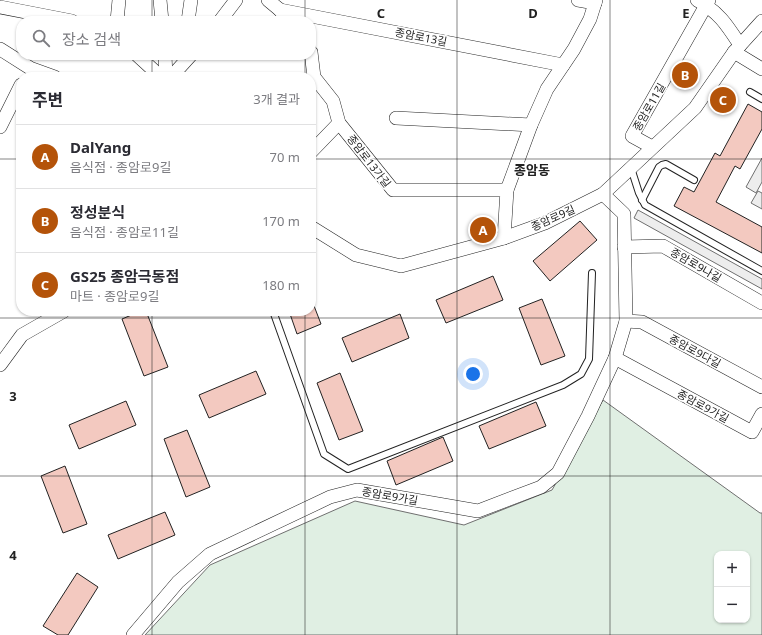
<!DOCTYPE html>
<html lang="ko">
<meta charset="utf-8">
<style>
:root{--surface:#fff;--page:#f7f7f7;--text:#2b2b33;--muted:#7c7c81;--line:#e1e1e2;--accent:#b45309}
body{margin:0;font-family:"Noto Sans","Noto Sans KR",sans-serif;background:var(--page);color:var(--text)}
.controls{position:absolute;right:12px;bottom:12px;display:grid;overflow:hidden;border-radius:8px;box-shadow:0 1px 3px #0004}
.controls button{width:36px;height:36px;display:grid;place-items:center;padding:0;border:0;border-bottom:1px solid var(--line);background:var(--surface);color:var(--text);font:20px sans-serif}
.you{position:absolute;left:473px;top:374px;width:14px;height:14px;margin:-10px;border:3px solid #fff;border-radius:50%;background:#1a73e8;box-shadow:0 0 0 6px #1a73e833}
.badge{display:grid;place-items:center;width:26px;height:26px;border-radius:50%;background:var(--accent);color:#fff;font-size:13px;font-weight:700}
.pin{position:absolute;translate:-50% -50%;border:2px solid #fff;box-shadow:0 1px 4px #0006}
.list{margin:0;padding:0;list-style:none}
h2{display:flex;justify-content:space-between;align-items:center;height:52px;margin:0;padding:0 16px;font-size:17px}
h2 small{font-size:13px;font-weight:400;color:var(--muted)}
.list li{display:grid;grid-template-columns:26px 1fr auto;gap:12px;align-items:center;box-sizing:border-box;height:64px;padding:0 16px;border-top:1px solid var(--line)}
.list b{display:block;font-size:15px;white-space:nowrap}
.list p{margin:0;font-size:13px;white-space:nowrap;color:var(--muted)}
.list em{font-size:13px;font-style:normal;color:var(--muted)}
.icon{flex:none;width:22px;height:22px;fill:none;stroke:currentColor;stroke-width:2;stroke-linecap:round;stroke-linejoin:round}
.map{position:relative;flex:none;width:762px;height:635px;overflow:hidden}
.search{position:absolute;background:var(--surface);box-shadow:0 1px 3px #0004;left:16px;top:16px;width:300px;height:44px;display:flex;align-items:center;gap:10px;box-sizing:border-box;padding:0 14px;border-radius:16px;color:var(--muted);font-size:15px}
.panel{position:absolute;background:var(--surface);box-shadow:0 1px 3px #0004;left:16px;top:72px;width:300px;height:244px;border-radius:16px}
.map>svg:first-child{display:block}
</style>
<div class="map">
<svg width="762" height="635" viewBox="0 0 762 635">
<rect width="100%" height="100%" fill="#fff"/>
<path fill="#e0efe3" stroke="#6f6f6f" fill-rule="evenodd" d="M603,400L760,513H762V635H145L210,565L355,501L464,525L552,490ZM717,554H747V620H717Z"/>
<g fill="#ededed" stroke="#6f6f6f">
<path d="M762,158V182L756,193L746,187Z"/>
<path d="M758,191L762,193V209L751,203Z"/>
<path d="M638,210L762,279V289L634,218Z"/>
</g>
<g fill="#f3c9c0" stroke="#222">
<path d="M748,104L762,112V129L740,169L735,166L716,202L762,227V253L674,206L684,187L694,192L715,153L720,156Z"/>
<path d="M580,221L597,240L550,281L533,261Z"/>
<path d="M493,276L503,300L446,323L436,300Z"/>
<path d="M311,298L321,324L297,334L289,311H311Z"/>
<path d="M542,299L565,356L541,365L519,308Z"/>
<path d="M141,311H146L168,367L144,376L122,319Z"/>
<path d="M168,311H179L169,315Z"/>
<path d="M400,314L409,338L352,362L342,338Z"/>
<path d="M256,371L266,394L209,418L199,395Z"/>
<path d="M340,373L363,431L339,440L317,383Z"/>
<path d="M126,401L136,425L79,449L69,425Z"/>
<path d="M536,402L546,426L489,449L479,426Z"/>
<path d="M187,430L210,487L186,497L164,439Z"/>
<path d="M443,437L453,461L396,485L387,461Z"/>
<path d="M65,466L87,524L63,533L41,476Z"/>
<path d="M165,512L175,535L118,559L108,535Z"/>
<path d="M77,573L98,587L68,635H58L43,626Z"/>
</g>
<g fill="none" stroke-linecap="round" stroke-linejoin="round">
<g stroke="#222" stroke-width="8">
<g id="lane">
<path d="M750,92L762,99"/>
<path d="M631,168L639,193L645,205L762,271"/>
<path d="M642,200L659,167L662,165L666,164L694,180"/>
<path d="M273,311L324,454L348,469L563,385L581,374L589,359L592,273"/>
</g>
</g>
<g stroke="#222" stroke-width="14">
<g id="street">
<path d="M160,0L162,21"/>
<path d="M268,0L280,10L288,21"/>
<path d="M578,0L595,3"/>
<path d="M697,0C719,12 727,25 740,45"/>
<path d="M0,7L72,21"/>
<path d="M280,10L563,65"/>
<path d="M117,21L119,0"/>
<path d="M188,21L191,0"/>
<path d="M220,21L236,0"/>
<path d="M0,49L30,68L55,77"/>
<path d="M311,52L314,77L333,101L339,123L393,190H507"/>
<path d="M734,52L762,69"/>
<path d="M137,55L161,77"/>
<path d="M165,55L166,77"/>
<path d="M171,77L191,55"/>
<path d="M396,118L531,125"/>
<path d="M0,127L21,85"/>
<path d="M652,147L632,136L709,0"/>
<path d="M311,152L339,123"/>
<path d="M311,227L356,255L401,266L504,238L545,223L603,194L695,108L734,52L762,21"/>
<path d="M504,238L507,190L531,125L547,89L574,49L590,19L596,0"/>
<path d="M624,247L663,246L762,303"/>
<path d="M626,321L642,322L762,387"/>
<path d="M615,358L752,432L762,414"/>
<path d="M0,365L22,335L64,311"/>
<path d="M133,635L178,582L210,554L330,497L357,490L478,511L541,487L558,473L588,416L615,358L626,321L624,214L603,194"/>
</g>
</g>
<use href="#lane" stroke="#fff" stroke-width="6"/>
<use href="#street" stroke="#fff" stroke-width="13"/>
</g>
<path fill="none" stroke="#222" stroke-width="1" stroke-opacity="0.55" d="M152,0V21M305,0V21M457,0V635M610,0V635M152,55V77M305,55V77M0,159H21M311,159H762M152,311V635M305,311V635M0,318H762M0,476H762"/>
<g text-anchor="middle" stroke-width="3" stroke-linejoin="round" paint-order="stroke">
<g font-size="11" fill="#222" stroke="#fff">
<text transform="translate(421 37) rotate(11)" y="4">종암로13길</text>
<text transform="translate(649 107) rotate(-60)" y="4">종암로11길</text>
<text transform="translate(369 161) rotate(52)" y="4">종암로13가길</text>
<text transform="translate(553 218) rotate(-24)" y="4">종암로9길</text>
<text transform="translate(696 265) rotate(30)" y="4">종암로9나길</text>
<text transform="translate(695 351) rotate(28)" y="4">종암로9다길</text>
<text transform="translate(703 406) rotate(28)" y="4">종암로9가길</text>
<text transform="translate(390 496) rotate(10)" y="4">종암로9가길</text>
</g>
<g font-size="13" font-weight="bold" fill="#222" stroke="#fff">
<text x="532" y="175">종암동</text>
</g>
</g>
<g font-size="13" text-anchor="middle" font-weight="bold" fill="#222" stroke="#fff" stroke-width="3" stroke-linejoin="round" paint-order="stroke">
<text x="381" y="18">C</text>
<text x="533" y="18">D</text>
<text x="686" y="18">E</text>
<text x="13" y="401">3</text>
<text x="13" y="560">4</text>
</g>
</svg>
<div class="controls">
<button>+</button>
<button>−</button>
</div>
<div class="you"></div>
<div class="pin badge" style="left:483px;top:230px">A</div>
<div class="pin badge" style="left:685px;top:75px">B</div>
<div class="pin badge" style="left:723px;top:100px">C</div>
<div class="search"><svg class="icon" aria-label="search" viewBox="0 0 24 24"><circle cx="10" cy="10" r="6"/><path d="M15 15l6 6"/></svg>장소 검색</div>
<section class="panel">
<h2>주변<small>3개 결과</small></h2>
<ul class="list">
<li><span class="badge">A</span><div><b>DalYang</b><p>음식점 · 종암로9길</p></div><em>70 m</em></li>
<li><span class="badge">B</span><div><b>정성분식</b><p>음식점 · 종암로11길</p></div><em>170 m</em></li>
<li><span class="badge">C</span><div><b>GS25 종암극동점</b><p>마트 · 종암로9길</p></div><em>180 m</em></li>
</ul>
</section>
</div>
